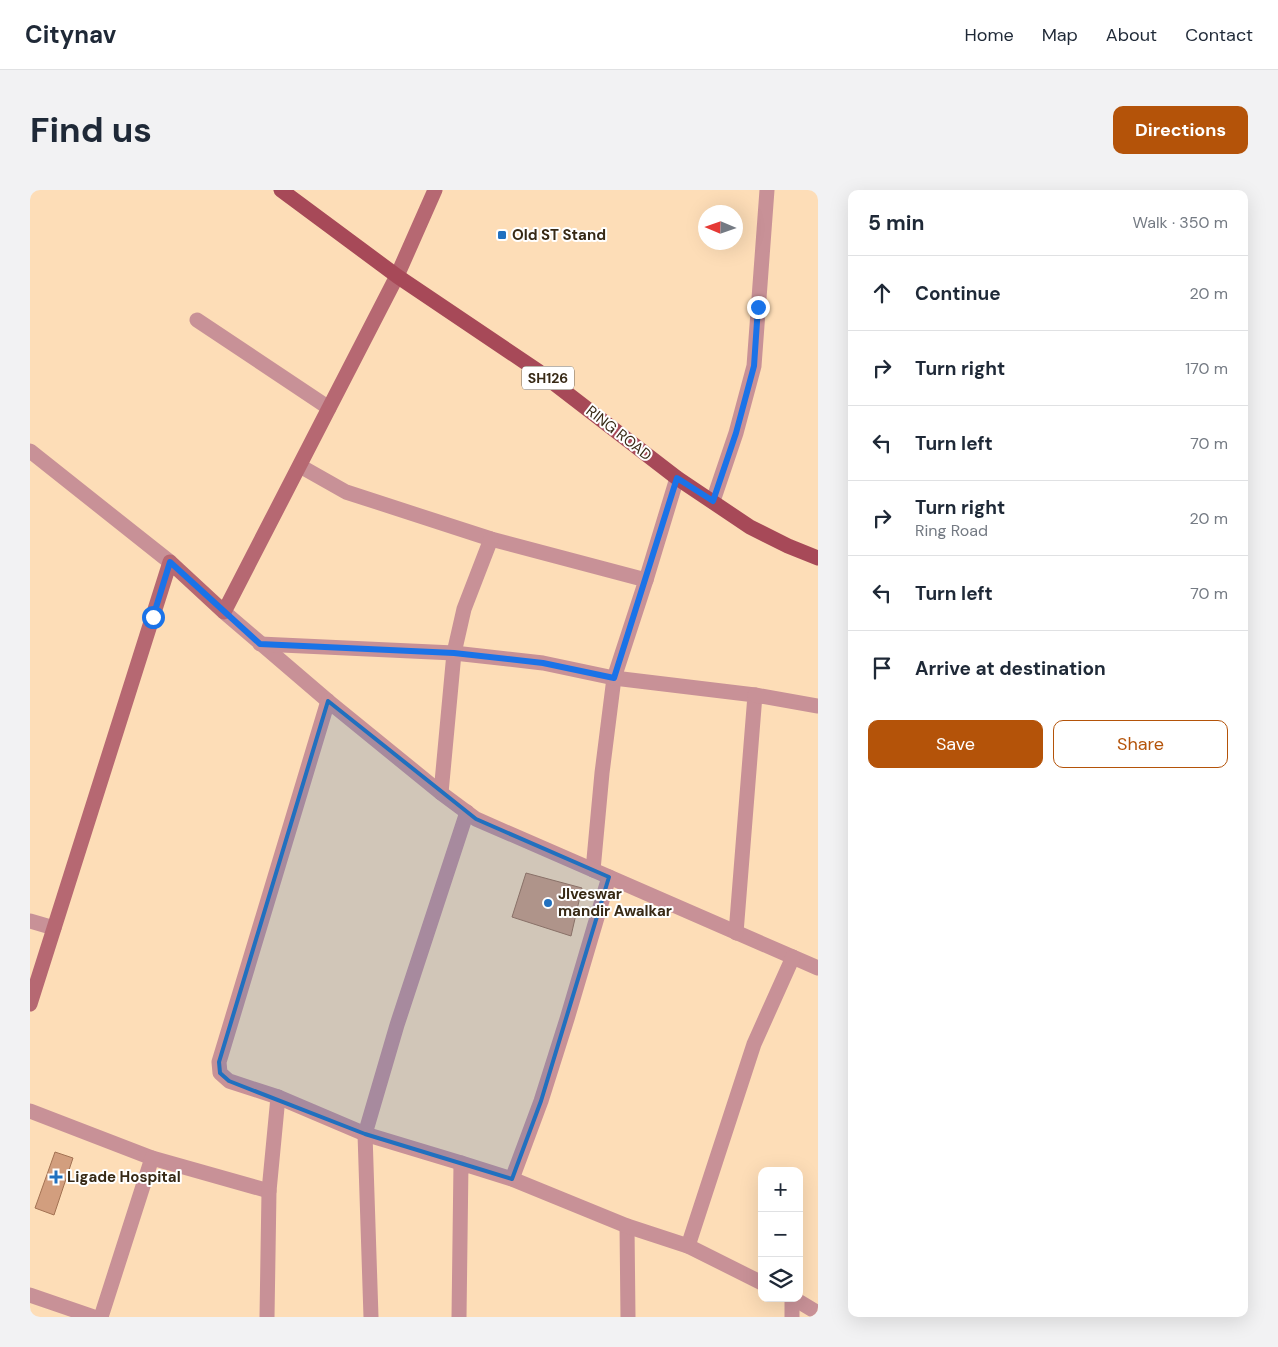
<!DOCTYPE html>
<meta charset="utf-8">
<style>
:root{--surface:#fff;--page:#f2f2f3;--text:#1f2937;--muted:#747a83;--line:#e0e1e3;--accent:#b45309}
body{margin:0;font-family:"DM Sans",sans-serif;background:var(--page);color:var(--text)}
.controls{position:absolute;right:15px;bottom:15px;display:grid;overflow:hidden;border-radius:10px;box-shadow:0 5px 20px #0002}
.controls button{width:45px;height:45px;display:grid;place-items:center;padding:0;border:0;border-bottom:1px solid var(--line);background:var(--surface);color:var(--text);font:25px sans-serif}
.compass{position:absolute;left:668px;top:15px;width:45px;height:45px;border-radius:50%;background:var(--surface);box-shadow:0 5px 20px #0002;rotate:272deg}
.stop{position:absolute;width:15px;height:15px;margin:-11px;border:4px solid #1a73e8;border-radius:50%;background:#fff}
.stop.end{background:#1a73e8;border-color:#fff;box-shadow:0 1px 5px #0008}
.list{margin:0;padding:0;list-style:none}
h2{display:flex;justify-content:space-between;align-items:center;height:65px;margin:0;padding:0 20px;font-size:21px}
h2 small{font-size:16px;font-weight:400;color:var(--muted)}
.list li{display:grid;grid-template-columns:32px 1fr auto;gap:15px;align-items:center;box-sizing:border-box;height:75px;padding:0 20px;border-top:1px solid var(--line)}
.list b{display:block;font-size:19px;white-space:nowrap}
.list p{margin:0;font-size:16px;white-space:nowrap;color:var(--muted)}
.list em{font-size:16px;font-style:normal;color:var(--muted)}
.actions{display:flex;gap:10px;padding:15px 20px}
.actions a{flex:1;padding:11px 0;border:1px solid var(--accent);border-radius:10px;text-align:center;font-size:18px;color:var(--accent)}
.actions .main{background:var(--accent);color:#fff}
.icon{flex:none;width:28px;height:28px;fill:none;stroke:currentColor;stroke-width:2;stroke-linecap:round;stroke-linejoin:round}
.map{position:relative;flex:none;width:788px;height:1127px;overflow:hidden;border-radius:10px}
header{display:flex;align-items:center;gap:30px;box-sizing:border-box;height:70px;padding:0 25px;background:var(--surface);border-bottom:1px solid var(--line)}
header strong{font-size:24px}
nav{display:flex;gap:28px;margin-inline-start:auto;font-size:18px}
.intro{display:flex;align-items:center;justify-content:space-between;box-sizing:border-box;height:120px;padding:0 30px}
h1{margin:0;font-size:35px}
.button{padding:12px 22px;border-radius:10px;background:var(--accent);color:#fff;font-size:18px;font-weight:700}
main{display:flex;gap:30px;padding:0 30px}
aside{flex:1;background:var(--surface);border-radius:10px;box-shadow:0 5px 20px #0002}
.map>svg:first-child{display:block}
</style>
<header>
<strong>Citynav</strong>
<nav><a>Home</a><a>Map</a><a>About</a><a>Contact</a></nav>
</header>
<div class="intro"><h1>Find us</h1><a class="button">Directions</a></div>
<main>
<div class="map">
<svg width="788" height="1127" viewBox="0 0 788 1127">
<rect width="100%" height="100%" fill="#fdddb7"/>
<g fill="#d29e7e" stroke="#a37253">
<path d="M496,683L552,698L541,746L482,727Z"/>
<path d="M25,962L43,968L24,1025L5,1018Z"/>
</g>
<g fill="none" stroke-linecap="round" stroke-linejoin="round">
<g stroke="#c89197" stroke-width="15">
<path d="M167,130L299,218"/>
<path d="M0,261L140,372"/>
<path d="M270,276L316,302L461,349L616,390L584,488L572,583L563,680"/>
<path d="M683,311L706,243L724,176L737,0"/>
<path d="M616,390L647,288"/>
<path d="M194,422L298,511L411,603L446,629L788,778"/>
<path d="M230,454L424,463L513,473L584,488L725,505L706,743"/>
<path d="M725,505L788,516"/>
<path d="M298,511L189,872L190,883L199,891L248,907L335,944L431,973"/>
<path d="M411,603L424,463L434,419L461,349"/>
<path d="M0,731L24,738"/>
<path d="M0,921L122,968L239,1001"/>
<path d="M482,989L511,911L537,829L579,687"/>
<path d="M597,1036L598,1127"/>
<path d="M658,1056L724,854L763,767"/>
<path d="M0,1105L64,1127"/>
<path d="M763,1108L788,1123"/>
<path d="M71,1127L122,968"/>
<path d="M237,1127L239,1001L248,907"/>
<path d="M341,1127L335,944L367,835L437,622"/>
<path d="M429,1127L431,973L482,989L597,1036L658,1056L732,1093"/>
<path d="M762,1127V1108"/>
</g>
<path stroke="#b66872" stroke-width="15" d="M0,814L140,372L194,422L367,86L405,0"/>
<path stroke="#a74958" stroke-width="15" d="M251,0L367,86L508,181L647,288L720,337L758,356L788,368"/>
</g>
<g fill="none" stroke-linecap="round" stroke-linejoin="round">
<path stroke="#1a73e8" stroke-width="6" d="M123,427L140,372L230,454L424,463L513,473L584,488L647,288L683,311L706,243L724,176L728,117"/>
</g>
<path fill="#2170bf" fill-opacity="0.2" stroke="#2170bf" stroke-width="4" stroke-linejoin="round" d="M298,511L446,629L579,687L511,911L482,989L335,944L199,891L190,883L189,872Z"/>
<g fill="#2170bf" stroke="#fff" stroke-width="2">
<rect x="467" y="40" width="10" height="10" rx="2.5"/>
<circle cx="518" cy="713" r="5"/>
<path d="M23.5 979.5h5v5h5v5h-5v5h-5v-5h-5v-5h5z"/>
</g>
<g text-anchor="middle" stroke-width="4" stroke-linejoin="round" paint-order="stroke">
<rect fill="#fff" stroke="#73695b" stroke-width="1" x="492" y="176.5" width="52" height="23" rx="4"/>
<g font-size="14" font-weight="bold" fill="#372915">
<text x="518" y="193">SH126</text>
</g>
<g font-size="15" font-weight="bold" fill="#372915" stroke="#fff" text-anchor="start">
<text x="482" y="50">Old ST Stand</text>
<text x="528" y="709">JIveswar<tspan x="528" dy="17">mandir Awalkar</tspan></text>
<text x="37" y="992">Ligade Hospital</text>
</g>
<g font-size="15" fill="#372915" stroke="#fff">
<text transform="translate(589 243) rotate(38)" y="5">RING ROAD</text>
</g>
</g>
</svg>
<div class="controls">
<button>+</button>
<button>−</button>
<button><svg class="icon" aria-label="layers" viewBox="0 0 24 24"><path d="M12 4l9 5-9 5-9-5zM3 14l9 5 9-5"/></svg></button>
</div>
<svg class="compass" viewBox="-18 -18 36 36"><path d="M0-13l5 13h-10z" fill="#e53935"/><path d="M0 13l5-13h-10z" fill="#747a83"/></svg>
<div class="stop" style="left:123px;top:427px"></div>
<div class="stop end" style="left:728px;top:117px"></div>
</div>
<aside>
<h2>5 min<small>Walk · 350 m</small></h2>
<ul class="list">
<li><svg class="icon" aria-label="ahead" viewBox="0 0 24 24"><path d="M12 20V5M6 11l6-6 6 6"/></svg><div><b>Continue</b></div><em>20 m</em></li>
<li><svg class="icon" aria-label="right" viewBox="0 0 24 24"><path d="M7 20v-9h11M14 6l5 5-5 5"/></svg><div><b>Turn right</b></div><em>170 m</em></li>
<li><svg class="icon" aria-label="left" viewBox="0 0 24 24"><path d="M17 20v-9H6M10 6l-5 5 5 5"/></svg><div><b>Turn left</b></div><em>70 m</em></li>
<li><svg class="icon" aria-label="right" viewBox="0 0 24 24"><path d="M7 20v-9h11M14 6l5 5-5 5"/></svg><div><b>Turn right</b><p>Ring Road</p></div><em>20 m</em></li>
<li><svg class="icon" aria-label="left" viewBox="0 0 24 24"><path d="M17 20v-9H6M10 6l-5 5 5 5"/></svg><div><b>Turn left</b></div><em>70 m</em></li>
<li><svg class="icon" aria-label="arrive" viewBox="0 0 24 24"><path d="M6 21V4h12l-3 4 3 4H6"/></svg><div><b>Arrive at destination</b></div></li>
</ul>
<div class="actions"><a class="main">Save</a><a>Share</a></div>
</aside>
</main>
